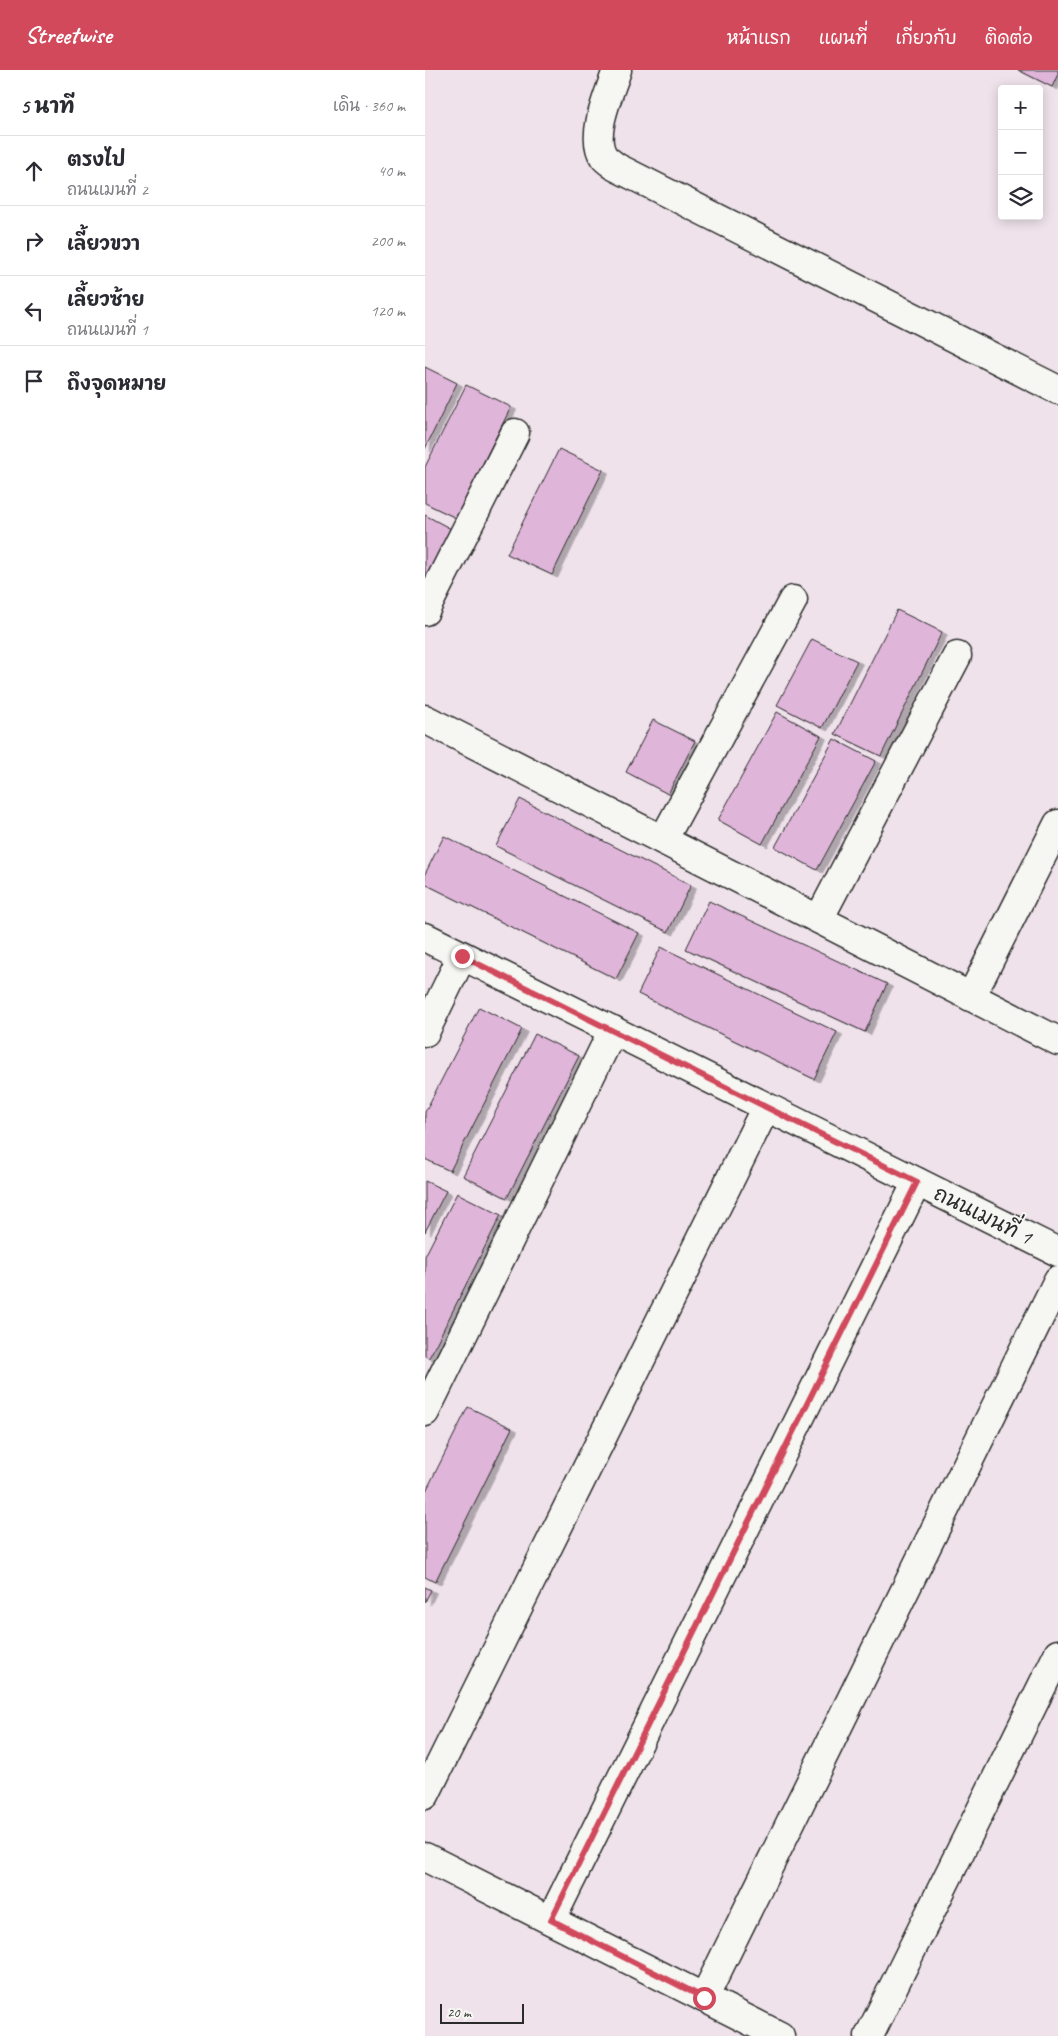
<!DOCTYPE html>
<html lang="th">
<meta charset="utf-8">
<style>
:root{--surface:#fff;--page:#f7f7f7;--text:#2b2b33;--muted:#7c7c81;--line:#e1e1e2;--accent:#d1495b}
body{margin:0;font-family:Caveat,"Playpen Sans Thai",sans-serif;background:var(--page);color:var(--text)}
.controls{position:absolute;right:15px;top:15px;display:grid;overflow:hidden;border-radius:5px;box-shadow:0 2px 12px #0003}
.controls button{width:45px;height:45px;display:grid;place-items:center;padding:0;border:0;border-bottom:1px solid var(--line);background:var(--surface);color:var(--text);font:25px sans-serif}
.scale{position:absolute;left:15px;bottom:12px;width:84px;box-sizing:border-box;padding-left:5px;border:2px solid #2b2b2b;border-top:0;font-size:14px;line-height:18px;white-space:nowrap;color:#2b2b2b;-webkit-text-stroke:4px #f6f6f2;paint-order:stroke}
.stop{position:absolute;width:15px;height:15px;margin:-11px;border:4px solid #d1495b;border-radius:50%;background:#fff}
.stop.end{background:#d1495b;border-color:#fff;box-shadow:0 1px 5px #0008}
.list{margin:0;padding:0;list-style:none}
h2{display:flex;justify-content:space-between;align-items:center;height:65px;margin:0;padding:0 20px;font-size:21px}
h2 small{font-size:16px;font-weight:400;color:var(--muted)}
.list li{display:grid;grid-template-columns:32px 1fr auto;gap:15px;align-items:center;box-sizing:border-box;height:70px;padding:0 20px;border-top:1px solid var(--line)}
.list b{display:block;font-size:19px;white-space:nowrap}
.list p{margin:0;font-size:16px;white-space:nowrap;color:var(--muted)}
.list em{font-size:16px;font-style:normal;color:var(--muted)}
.icon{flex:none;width:28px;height:28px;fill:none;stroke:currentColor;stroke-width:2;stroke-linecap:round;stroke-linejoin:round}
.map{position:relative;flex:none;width:633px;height:1966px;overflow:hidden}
header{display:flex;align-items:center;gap:30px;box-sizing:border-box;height:70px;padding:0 25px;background:var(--accent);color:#fff}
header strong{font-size:24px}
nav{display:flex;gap:28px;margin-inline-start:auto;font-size:18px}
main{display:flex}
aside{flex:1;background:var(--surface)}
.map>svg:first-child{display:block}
</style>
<header>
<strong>Streetwise</strong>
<nav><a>หน้าแรก</a><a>แผนที่</a><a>เกี่ยวกับ</a><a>ติดต่อ</a></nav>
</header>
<main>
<aside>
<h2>5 นาที<small>เดิน · 360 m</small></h2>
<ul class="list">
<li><svg class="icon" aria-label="ahead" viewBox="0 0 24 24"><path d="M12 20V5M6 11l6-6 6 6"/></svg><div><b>ตรงไป</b><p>ถนนเมนที่ 2</p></div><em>40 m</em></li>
<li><svg class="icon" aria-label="right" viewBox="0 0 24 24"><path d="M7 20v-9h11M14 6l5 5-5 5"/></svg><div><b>เลี้ยวขวา</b></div><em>200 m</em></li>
<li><svg class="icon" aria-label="left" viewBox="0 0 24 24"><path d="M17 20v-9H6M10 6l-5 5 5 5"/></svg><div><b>เลี้ยวซ้าย</b><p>ถนนเมนที่ 1</p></div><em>120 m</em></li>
<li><svg class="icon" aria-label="arrive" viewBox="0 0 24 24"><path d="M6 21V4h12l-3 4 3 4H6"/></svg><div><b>ถึงจุดหมาย</b></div></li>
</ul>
</aside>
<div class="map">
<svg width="633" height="1966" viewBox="0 0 633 1966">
<defs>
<filter id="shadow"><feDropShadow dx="5.5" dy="3" stdDeviation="0" flood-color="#0004"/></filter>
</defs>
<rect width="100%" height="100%" fill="#efe2eb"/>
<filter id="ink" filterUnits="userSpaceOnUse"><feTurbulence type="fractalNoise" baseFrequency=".02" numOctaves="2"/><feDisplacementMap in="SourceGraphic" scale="10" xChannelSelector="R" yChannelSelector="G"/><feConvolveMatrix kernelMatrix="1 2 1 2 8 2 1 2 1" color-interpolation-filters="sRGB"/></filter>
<g filter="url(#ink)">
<g fill="#e0b5da" stroke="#2b2b2b" filter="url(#shadow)">
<path d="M593,0H633V4L627,17Z"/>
<path d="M0,297L32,313L0,379Z"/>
<path d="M41,315L86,337L31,448L0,433V397Z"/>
<path d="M134,379L178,400L127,505L82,484Z"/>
<path d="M0,445L26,459L0,509Z"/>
<path d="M472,540L517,562L456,686L410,664Z"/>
<path d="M387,569L432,591L397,658L352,635Z"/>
<path d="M352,642L396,666L337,774L293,750Z"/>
<path d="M228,650L270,671L243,724L201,702Z"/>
<path d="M409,669L451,691L392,800L350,777Z"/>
<path d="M95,729L266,815L243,862L71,776Z"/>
<path d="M19,766L214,863L191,909L0,814V804Z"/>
<path d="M284,831L462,914L440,962L261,879Z"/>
<path d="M236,877L412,962L389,1009L213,924Z"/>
<path d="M54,937L97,959L25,1101L0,1089V1042Z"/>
<path d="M110,964L154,986L82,1128L38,1106Z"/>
<path d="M0,1111L21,1121L0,1162Z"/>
<path d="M32,1123L76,1145L4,1288L0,1286V1186Z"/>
<path d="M43,1337L87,1358L10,1512L0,1507V1423Z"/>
<path d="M0,1517L6,1520L0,1532Z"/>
</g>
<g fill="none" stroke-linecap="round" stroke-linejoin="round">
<g stroke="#2b2b2b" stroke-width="31">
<g id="street">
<path d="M192,0C185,22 164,66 179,87C182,91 188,94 191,97L633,320"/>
<path d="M0,541L90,363"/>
<path d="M0,649L633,971"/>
<path d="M238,770L368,530"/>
<path d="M394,849L532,586"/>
<path d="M0,867L633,1182"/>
<path d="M546,927L633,754"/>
<path d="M0,962L37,886"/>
<path d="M0,1342L188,960"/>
<path d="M0,1725L341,1037"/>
<path d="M0,1787L355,1966"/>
<path d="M126,1850L492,1112"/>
<path d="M279,1928L633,1210"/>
<path d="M444,1966L633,1584"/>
</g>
</g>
<use href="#street" stroke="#f6f6f2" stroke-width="28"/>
</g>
</g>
<g fill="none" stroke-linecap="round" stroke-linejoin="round" filter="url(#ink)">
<path stroke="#d1495b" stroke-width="6" d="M37,886L492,1112L126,1850L279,1928"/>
</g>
<g text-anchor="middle" stroke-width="4" stroke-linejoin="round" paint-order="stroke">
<g font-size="21" fill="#2b2b2b" stroke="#f6f6f2">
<text transform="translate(558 1145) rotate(26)" y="7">ถนนเมนที่ 1</text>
</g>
</g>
</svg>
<div class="controls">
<button>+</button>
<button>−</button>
<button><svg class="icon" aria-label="layers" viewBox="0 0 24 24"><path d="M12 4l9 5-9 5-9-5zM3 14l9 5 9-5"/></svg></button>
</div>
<div class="scale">20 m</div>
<div class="stop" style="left:279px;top:1928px"></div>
<div class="stop end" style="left:37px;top:886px"></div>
</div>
</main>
